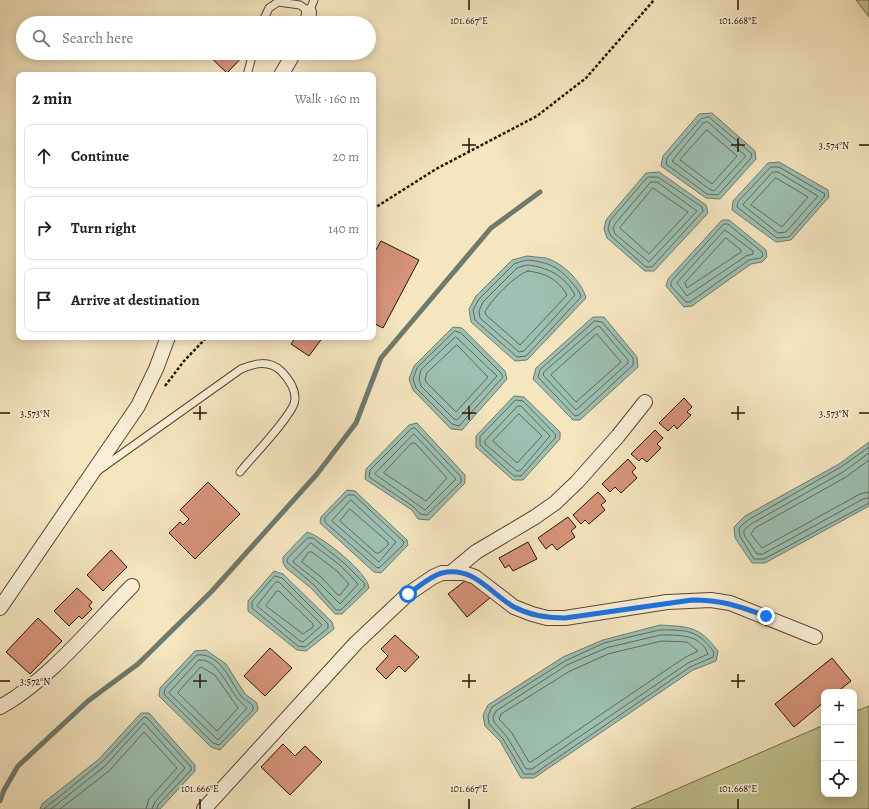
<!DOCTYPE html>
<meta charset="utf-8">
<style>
:root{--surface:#fff;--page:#f2f2f2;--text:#202124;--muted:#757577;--line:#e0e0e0}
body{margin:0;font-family:Alegreya,serif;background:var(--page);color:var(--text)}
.controls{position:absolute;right:12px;bottom:12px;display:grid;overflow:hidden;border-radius:8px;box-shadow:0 2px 10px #0003}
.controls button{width:36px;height:36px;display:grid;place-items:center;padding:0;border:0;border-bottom:1px solid var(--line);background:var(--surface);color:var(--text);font:20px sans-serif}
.stop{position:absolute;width:12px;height:12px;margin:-9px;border:3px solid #1a73e8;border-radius:50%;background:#fff}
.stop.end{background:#1a73e8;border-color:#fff;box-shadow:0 1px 4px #0008}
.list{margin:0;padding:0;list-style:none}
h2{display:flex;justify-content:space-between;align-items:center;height:52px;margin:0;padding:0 16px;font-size:17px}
h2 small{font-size:13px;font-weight:400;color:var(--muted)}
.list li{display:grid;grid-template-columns:26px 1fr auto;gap:12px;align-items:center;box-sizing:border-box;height:64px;margin:0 8px 8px;padding:0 8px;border:1px solid var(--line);border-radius:8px}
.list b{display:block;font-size:15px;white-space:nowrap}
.list em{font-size:13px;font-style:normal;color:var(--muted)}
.icon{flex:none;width:22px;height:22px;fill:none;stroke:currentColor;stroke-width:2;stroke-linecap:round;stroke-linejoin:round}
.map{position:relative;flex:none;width:869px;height:809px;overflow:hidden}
.search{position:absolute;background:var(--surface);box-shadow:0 2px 10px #0003;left:16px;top:16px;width:360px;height:44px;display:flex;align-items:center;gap:10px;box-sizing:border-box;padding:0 14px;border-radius:22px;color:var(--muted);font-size:15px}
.panel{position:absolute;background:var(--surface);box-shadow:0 2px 10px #0003;left:16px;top:72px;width:360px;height:268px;border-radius:8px}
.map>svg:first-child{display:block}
</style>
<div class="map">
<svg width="869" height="809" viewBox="0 0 869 809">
<rect width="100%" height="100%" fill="#f5e6c0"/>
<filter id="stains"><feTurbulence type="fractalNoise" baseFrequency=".005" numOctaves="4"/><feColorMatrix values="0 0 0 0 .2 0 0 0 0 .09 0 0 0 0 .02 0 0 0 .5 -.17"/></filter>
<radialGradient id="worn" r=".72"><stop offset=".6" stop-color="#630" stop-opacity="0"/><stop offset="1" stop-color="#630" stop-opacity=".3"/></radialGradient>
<g fill="#c1c38e" stroke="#766a4a">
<path d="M856,0H869V17Z"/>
<path d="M869,706V809H631L824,725V794H854V712Z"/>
</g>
<g fill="#9cc0b2" stroke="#6e7a6e">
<path d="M712,113L755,151L756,159L720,199L706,198L661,166L663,156L699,114Z"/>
<path d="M779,162L828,190L829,197L791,240L776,242L732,210L733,201L768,163Z"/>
<path d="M659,172L706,205L708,213L654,271H645L607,238L604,229L606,220L646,173Z"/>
<path d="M722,220H729L766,250L767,257L762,262L751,264L692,306L684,307L666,286L668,279Z"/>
<path d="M527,256C533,257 540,257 546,258C563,263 582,282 586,298L527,360L515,361L471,322L469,309L476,296L512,260Z"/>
<path d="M593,317H604L637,357L638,367L580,420H573L533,379L536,368Z"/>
<path d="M453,327L462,328L505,371L507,379L462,430L451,429L413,390L409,379L414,366Z"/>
<path d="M514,396L524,397L560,432V439L523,480H513L476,447V436Z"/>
<path d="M417,423L465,475V483L429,520L418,519L412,510L365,479L366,469L409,425Z"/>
<path d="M869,442V506L765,563H752L735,538L734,527L745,516L839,464Z"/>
<path d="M347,490L355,491L407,540L408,545L381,573L374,572L320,523L321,517Z"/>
<path d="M307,532C322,536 368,573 369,588L342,614H335L311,588L286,568L283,563V557Z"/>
<path d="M274,571L283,574L332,622L334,629L306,651L297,650L248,611V601Z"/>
<path d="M660,625C690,627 699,626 718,651L716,661L693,670L534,778H521L500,741L485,726L483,715L488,705L563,657L603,640Z"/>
<path d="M206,650L226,664L245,694L257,703L258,710L220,750L211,747L159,696L160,688L195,651Z"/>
<path d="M141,713H149L195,765V771L160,809H40L42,804L99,759Z"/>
</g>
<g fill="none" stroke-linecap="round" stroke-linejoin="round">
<g stroke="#63695c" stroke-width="1">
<path d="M709,117L752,154L751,158L718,195L707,194L666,164L667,158L701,119Z"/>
<path d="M708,122L746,156L714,191L709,189L672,161L703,123Z"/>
<path d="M707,130L737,156L712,184L680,160Z"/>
<path d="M771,167H779L825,194L824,197L789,237L777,238L737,207L738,202Z"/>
<path d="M773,172H778L818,196L786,232L778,233L743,205Z"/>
<path d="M648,177H658L702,207L703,211L652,267H646L611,236L608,229L610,221Z"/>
<path d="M776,178L808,197L782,227L751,205Z"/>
<path d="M651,182H657L697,211L649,262L615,234L613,228L615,224Z"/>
<path d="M653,188L688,212L649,254L620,228Z"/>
<path d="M724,224H728L762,252L763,256L760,258L749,260L690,302H686L671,286V282Z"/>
<path d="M725,230L753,251V254L746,256L687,296L677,283Z"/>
<path d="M726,238L741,250V252L687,288L685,283Z"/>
<path d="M527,260C549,262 559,267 573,284C576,288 580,291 581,297L526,356L517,357L475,320L473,310L479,299L514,264Z"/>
<path d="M527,265C548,267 565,276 575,295L524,351L519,352L480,318L479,311L483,302L517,268Z"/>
<path d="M528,271C545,273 558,279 567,295L520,345L486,315L485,312C491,300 515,275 528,271Z"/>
<path d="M595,321L602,322L633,358V365L579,415L575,416L538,377L540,370Z"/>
<path d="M598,326L600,327L628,360V363L576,410L543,375L544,372Z"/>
<path d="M455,331L461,333L501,373L503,377L459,426L452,424L416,388L413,379L417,368Z"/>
<path d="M597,334L621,362L576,402L551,375Z"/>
<path d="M456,337L497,376L457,420L454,419L421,386L419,379L421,370Z"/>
<path d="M457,345L488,377L456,412L426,382L425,379L427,373Z"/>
<path d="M516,400L523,401L556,435L555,438L521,476H514L480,445V437Z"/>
<path d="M518,406H521L550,436L520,471H517L485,444V441Z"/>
<path d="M519,414L542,436L517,463L493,441Z"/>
<path d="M415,428L461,477V482L427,515L420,514L414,507L369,477L370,470L411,429Z"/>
<path d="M414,434L456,479L425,510L375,474Z"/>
<path d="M412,443H415L447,478L426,501L384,473Z"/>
<path d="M869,447L841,467L748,520L739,528L740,536L754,559H764L869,503"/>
<path d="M869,453L843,472L751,524L744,530V535L757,554H763L863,499L869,498"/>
<path d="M869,460L846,477L755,528L751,534L762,548L860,494L869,492"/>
<path d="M348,495H354L404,542L403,545L379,568L376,567L325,522V518Z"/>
<path d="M351,500L396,542L379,562L332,521Z"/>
<path d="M350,509L388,542V545L379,553H376L340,521Z"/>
<path d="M308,538H313L344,563L365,584L364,587L341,610H336L314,585L287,562L288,558Z"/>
<path d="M311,543L341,566L358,584L340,604L317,581L293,562Z"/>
<path d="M309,552H312L337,571L349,584L340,595H338L321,577L302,562Z"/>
<path d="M275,576L282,578L328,624V628L305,647L298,646L252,608V602Z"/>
<path d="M276,582H279L322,625L303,642L300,641L257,606Z"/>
<path d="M277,591H279L313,624V627L303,634L266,606Z"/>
<path d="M660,630C686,630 697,629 714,652L713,657L690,667L534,774H524L503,739L489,724L488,716L492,707L565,661L604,643Z"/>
<path d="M661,635C678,635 701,634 708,654L688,663L532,769H526L507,737L494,722L493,717L496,711L567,665L606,648Z"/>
<path d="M662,641L687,642L698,651L684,658L531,762H529L512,733L499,719L501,714L570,671L608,654Z"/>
<path d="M197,655C220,652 230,681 241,696C244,700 250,702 253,706V710L219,745L213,743L164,694L165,689Z"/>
<path d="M199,660C216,657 229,689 238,699C240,702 244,705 247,708L218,740L169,693Z"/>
<path d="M201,667L215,675L238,708L217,731L178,693Z"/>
<path d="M44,809L102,762L144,717L147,718L191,767V770L158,805L157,809"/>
<path d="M51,809L105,766L144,723L185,768L155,802L152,809"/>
<path d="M60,809L109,771L144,732L177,768L149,799L146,809"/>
</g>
<path stroke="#6e7a6e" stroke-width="5" d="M0,801L4,790L18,766L88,701L138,664L212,591L317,474L356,423L381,358L491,228L540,192"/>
</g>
<g fill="#d7947b" stroke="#2a1207">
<path d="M206,53H246L227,73Z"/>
<path d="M381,241L419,260L383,328L373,323V255Z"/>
<path d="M296,337H323L309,356L291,344Z"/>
<path d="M684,398L692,407L687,412L691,415L677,429L674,425L668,431L659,423Z"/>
<path d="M655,430L663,438L657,444L661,448L647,462L642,458L639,461L631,454Z"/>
<path d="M628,459L636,468L632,472L637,478L621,493L615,487L610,492L602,484Z"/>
<path d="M208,482L240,514L195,559L169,533L180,522L183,525L189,519L180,510Z"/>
<path d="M598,492L606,501L601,505L605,510L589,524L585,520L581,524L573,515Z"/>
<path d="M568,517L576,527L571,531L575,537L557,550L552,544L546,549L538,538Z"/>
<path d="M528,542L537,559L513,571L509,565L505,568L499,558Z"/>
<path d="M111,550L127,567L103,591L87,575Z"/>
<path d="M470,577L491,597L467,617L448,594Z"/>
<path d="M77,588L92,602L89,606L92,609L82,619L79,616L69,626L54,611Z"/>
<path d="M38,618L62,641L30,674L6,652Z"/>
<path d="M395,635L419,657L405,672L399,666L386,679L376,669L388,656L381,649Z"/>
<path d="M270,648L292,668L265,696L244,676Z"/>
<path d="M832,658L851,681L837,692H824V702L794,727L775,704Z"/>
<path d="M283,744L295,756L305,746L322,762L290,795L261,767Z"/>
</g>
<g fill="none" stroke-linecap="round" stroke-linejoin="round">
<g stroke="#5d4735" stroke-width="9">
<g id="lane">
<path d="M262,23L269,8L278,2L300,5L309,12L314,0"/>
<path d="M247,75L253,53"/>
<path d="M99,470L241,369C255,363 269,360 281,371C289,379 298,392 294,404C287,421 253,456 240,472"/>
</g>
</g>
<g stroke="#5d4735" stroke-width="16">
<g id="street">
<path d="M308,23L309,12"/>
<path d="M281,75L294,53"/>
<path d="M452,572L476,552L535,517L555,503L577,482L618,436L645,402"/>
<path d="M0,608L138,406L156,369L168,337"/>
<path d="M0,707C48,681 93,625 132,586"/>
<path d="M204,809L356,643L408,594L433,577L442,573H464L475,577L514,607L532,614L547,618H565L667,602L711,600L730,603L815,637"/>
</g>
</g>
<g stroke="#2a1207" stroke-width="2.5" stroke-dasharray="3 2" stroke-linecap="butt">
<path d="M373,209L436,169L537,116L586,78L654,0"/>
<path d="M165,386L184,361L207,337"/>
</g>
<use href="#lane" stroke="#f8efd6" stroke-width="7"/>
<use href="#street" stroke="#f8efd6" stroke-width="14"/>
</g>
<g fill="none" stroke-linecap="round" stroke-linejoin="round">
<path stroke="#1a73e8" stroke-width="5" d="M408,594C419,587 430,576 442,573C473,565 491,594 514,607C531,616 547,618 565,618L692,600C722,600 738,606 766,616"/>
</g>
<path fill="none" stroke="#2a1207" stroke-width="1.5" d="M469,0V10M738,0V10M469,138V152M738,138V152M462,145H476M731,145H745M859,145H869M200,406V420M469,406V420M738,406V420M0,413H10M193,413H207M462,413H476M731,413H745M859,413H869M200,674V688M469,674V688M738,674V688M0,681H10M193,681H207M462,681H476M731,681H745M200,799V809M469,799V809M738,799V809"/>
<g font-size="10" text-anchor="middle" fill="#2a1207" stroke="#f8efd6" stroke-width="3.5" stroke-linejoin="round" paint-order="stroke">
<text x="469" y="24">101.667°E</text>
<text x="738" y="24">101.668°E</text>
<text x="834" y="149">3.574°N</text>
<text x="35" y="417">3.573°N</text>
<text x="834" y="417">3.573°N</text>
<text x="35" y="685">3.572°N</text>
<text x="200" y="792">101.666°E</text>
<text x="469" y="792">101.667°E</text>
<text x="738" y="792">101.668°E</text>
</g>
<rect width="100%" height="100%" filter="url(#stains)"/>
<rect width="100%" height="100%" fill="url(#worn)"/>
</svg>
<div class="controls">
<button>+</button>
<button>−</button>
<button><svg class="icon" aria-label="locate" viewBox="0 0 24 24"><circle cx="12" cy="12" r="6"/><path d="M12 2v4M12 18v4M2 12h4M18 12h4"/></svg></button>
</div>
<div class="stop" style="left:408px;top:594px"></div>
<div class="stop end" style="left:766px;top:616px"></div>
<div class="search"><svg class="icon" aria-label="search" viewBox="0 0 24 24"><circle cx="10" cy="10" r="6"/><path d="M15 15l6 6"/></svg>Search here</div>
<section class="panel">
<h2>2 min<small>Walk · 160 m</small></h2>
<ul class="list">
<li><svg class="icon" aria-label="ahead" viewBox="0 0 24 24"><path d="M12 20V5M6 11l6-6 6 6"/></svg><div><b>Continue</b></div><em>20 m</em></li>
<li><svg class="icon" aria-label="right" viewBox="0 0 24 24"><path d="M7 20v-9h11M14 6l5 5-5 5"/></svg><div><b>Turn right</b></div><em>140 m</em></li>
<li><svg class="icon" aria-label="arrive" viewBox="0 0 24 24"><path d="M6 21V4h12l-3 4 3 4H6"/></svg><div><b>Arrive at destination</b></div></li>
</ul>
</section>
</div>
